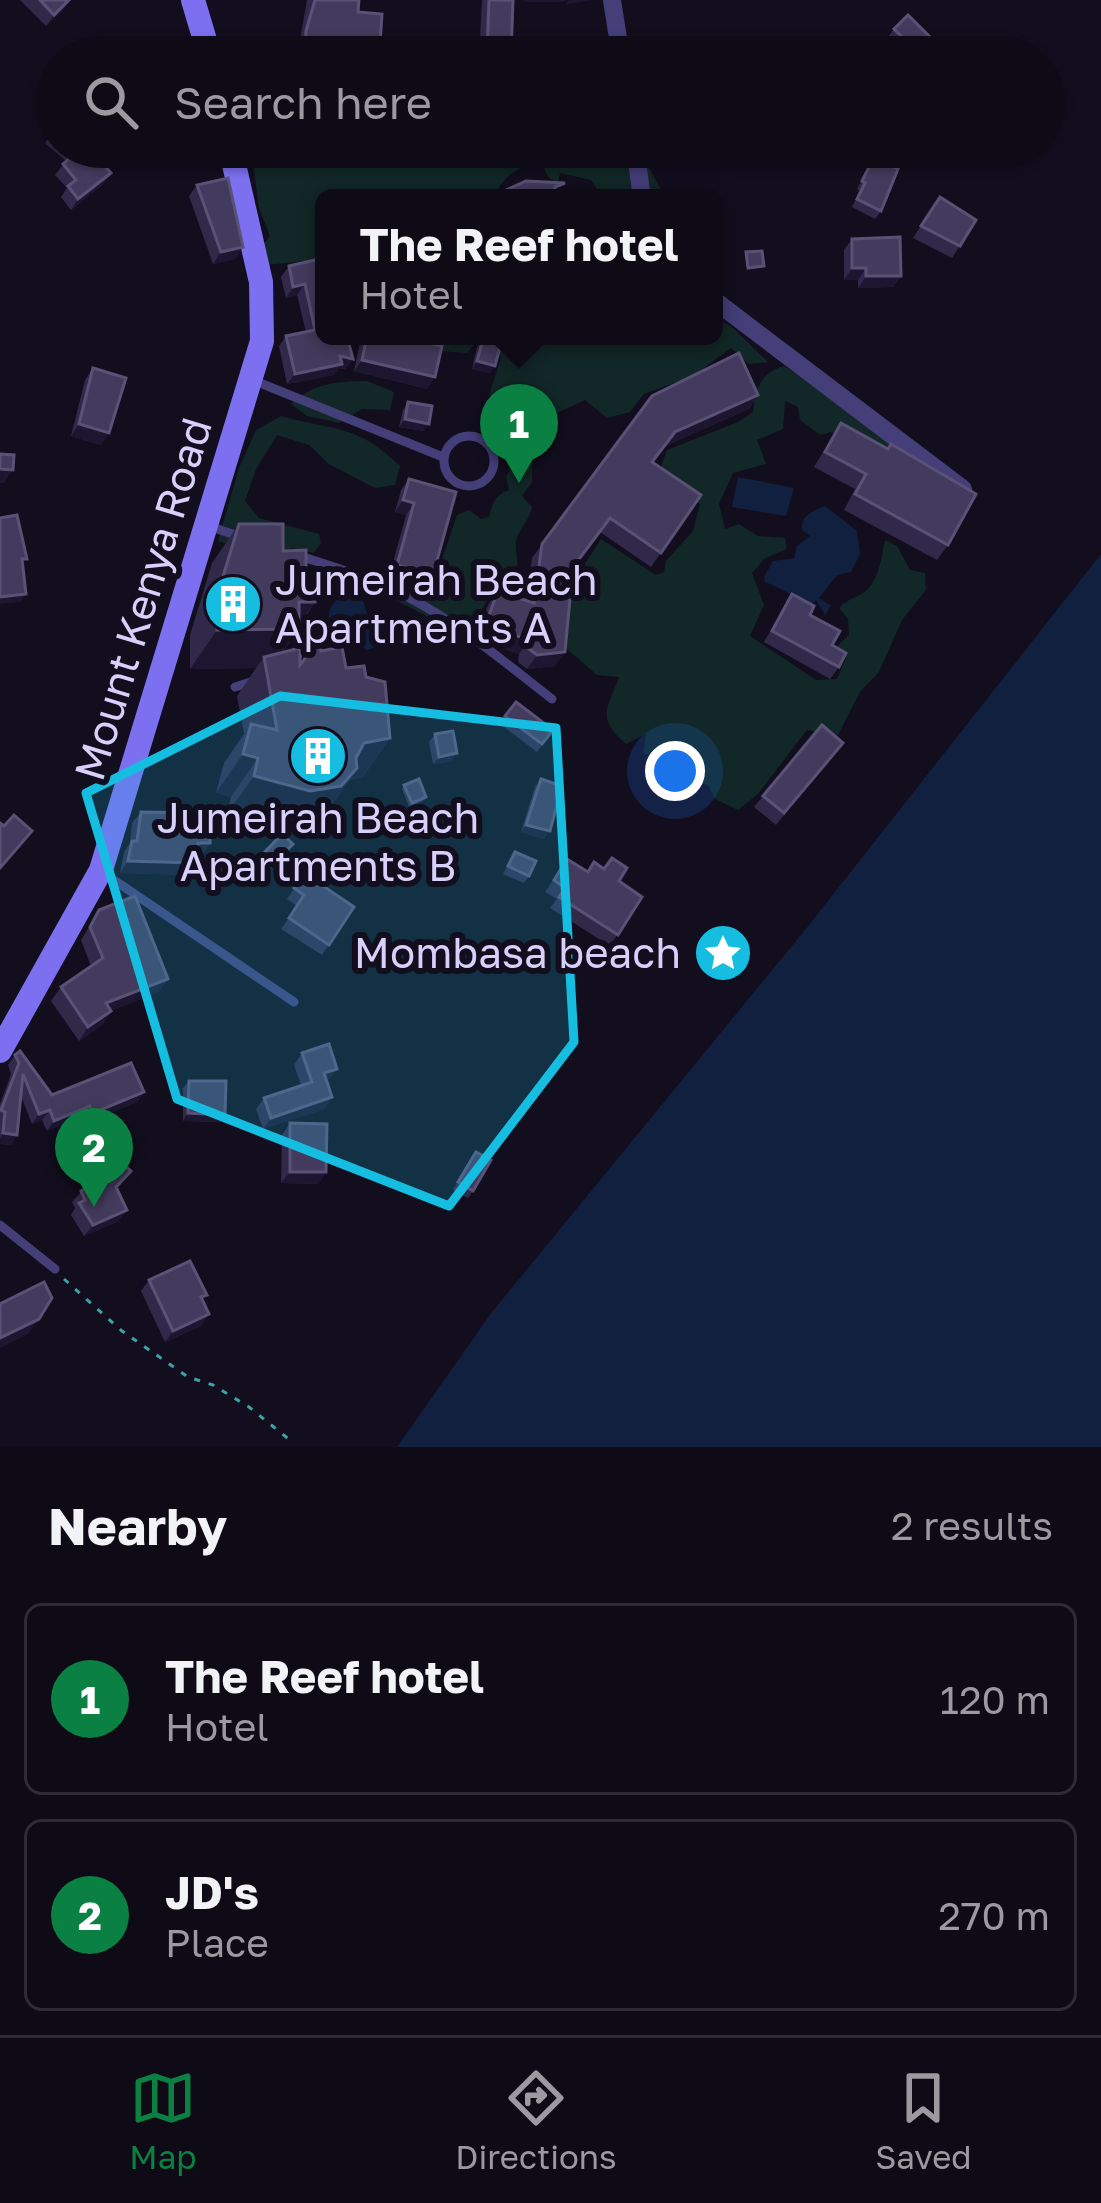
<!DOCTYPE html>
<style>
:root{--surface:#0e0a16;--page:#17131f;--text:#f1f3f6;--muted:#9b9aa1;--line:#2e2b35;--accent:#0b8043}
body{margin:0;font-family:"Golos Text",sans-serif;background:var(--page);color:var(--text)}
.you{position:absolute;left:675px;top:771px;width:42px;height:42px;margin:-30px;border:9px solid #fff;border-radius:50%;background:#1a73e8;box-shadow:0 0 0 18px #1a73e833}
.badge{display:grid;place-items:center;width:78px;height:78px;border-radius:50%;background:var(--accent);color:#fff;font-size:39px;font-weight:700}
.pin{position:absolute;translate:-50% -99px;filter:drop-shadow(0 3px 6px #0008)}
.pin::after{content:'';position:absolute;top:63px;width:42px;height:36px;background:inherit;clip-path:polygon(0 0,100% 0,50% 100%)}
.popup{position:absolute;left:315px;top:189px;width:408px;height:156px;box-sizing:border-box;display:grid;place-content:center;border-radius:18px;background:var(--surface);filter:drop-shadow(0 3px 9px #0005);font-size:39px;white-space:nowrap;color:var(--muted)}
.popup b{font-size:45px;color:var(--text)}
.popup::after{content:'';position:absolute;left:50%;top:100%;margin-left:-24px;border:24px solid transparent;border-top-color:var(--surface)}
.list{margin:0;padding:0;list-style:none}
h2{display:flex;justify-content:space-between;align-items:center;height:156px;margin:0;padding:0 48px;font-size:51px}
h2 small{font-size:39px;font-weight:400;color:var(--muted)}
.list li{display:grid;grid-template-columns:78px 1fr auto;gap:36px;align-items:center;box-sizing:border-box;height:192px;margin:0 24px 24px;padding:0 24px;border:3px solid var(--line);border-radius:18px}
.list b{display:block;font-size:45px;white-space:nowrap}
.list p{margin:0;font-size:39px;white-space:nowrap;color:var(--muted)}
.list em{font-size:39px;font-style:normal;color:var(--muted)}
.icon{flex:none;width:66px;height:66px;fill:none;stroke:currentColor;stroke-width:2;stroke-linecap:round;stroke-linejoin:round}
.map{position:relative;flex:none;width:1101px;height:1447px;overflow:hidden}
.search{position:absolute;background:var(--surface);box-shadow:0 3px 9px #0004;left:36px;right:36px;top:36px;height:132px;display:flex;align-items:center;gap:30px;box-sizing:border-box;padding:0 42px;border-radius:66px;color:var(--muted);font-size:45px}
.sheet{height:588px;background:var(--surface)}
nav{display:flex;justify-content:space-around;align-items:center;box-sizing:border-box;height:168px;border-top:3px solid var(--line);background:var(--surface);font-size:33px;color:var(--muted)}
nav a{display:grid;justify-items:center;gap:6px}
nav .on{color:var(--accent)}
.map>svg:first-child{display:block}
</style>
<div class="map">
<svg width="1101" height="1447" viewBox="0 0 1101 1447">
<rect width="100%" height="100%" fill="#120e1e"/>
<g fill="#122727">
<path d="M612,147L621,166H648L660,188L658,198H603L591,180L560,173L558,183L548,177L540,159C518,169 502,175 494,198H324V268L316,260L265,265L263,245L270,236L259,208L251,148Z"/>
<path d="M714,317L732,327L768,362L749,364L731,348L693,376L644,394L630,412L607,418L585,400L557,413L542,401C521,407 508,407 489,395L501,358L494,339L474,344L467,353L441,351L430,336H714Z"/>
<path d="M784,366C826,391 863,422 901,453L831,432L820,435L800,420L798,407L785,401L783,429L757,440L766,464L733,473L719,504L725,529L739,524L758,536L785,538L787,549L765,558L752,573L764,605L750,636L816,680L837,679L846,658L837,646L849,635L848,619L839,608C847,599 857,598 866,591C880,578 881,557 885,540L897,546L910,570L925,573L926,590L902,620L879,672L860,692L838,735L807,730L758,794L738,810L715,799L709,786L687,775L673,780L679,755L665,746L653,756L643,753L646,734L626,744C596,718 607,710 619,677L597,675L567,649L570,586L601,539L656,575L664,572L666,561L693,531L700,504L659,472L667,450L738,422L753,412C756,388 759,374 784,366Z"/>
<path d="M367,381L394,392L390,410L362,409L339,423L307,416L291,404C314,383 337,381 367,381Z"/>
<path d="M281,416C335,431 357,424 400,466L395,485L375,488L329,464L309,445L277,435L256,469L245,501L259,518L319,534L321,543L314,553L293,548L277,557L218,541L239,468L256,430Z"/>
<path d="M517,460L532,462V482L522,496L532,507C529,522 519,528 516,541C514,550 522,582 520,600L505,603L487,601L461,641L438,631L425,615L377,591L375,577L410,589H432L457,515L469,510L481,519L489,517C492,504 496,494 509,490L506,476Z"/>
</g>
<g fill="#11203f">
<path d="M738,477L794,488L786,516L732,507Z"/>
<path d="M825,506L857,531L860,554L851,572L837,575L819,598L831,606L825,615L816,600L811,604C794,598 782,588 765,582L764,577L773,561L794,558L797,546L810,536L802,530C800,516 814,510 825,506Z"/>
<path d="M1101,554V1447H397L492,1312L809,925Z"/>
<path d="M345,596L363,601L369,619L388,635L386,643L367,650L356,644L347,646L343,636L329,622C328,608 332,601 345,596Z"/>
</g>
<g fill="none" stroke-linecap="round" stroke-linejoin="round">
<path stroke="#39a5a5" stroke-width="3" stroke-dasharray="6 9" stroke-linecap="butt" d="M64,1279L122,1331L188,1377L213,1385L249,1407L291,1441"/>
<g stroke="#443e79" stroke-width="9">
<path d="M255,381L443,457"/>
<circle cx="469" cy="461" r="25"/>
<path d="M206,525L241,537"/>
<path d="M297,555C324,564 352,572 378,583C442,609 498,657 552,699"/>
<path d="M294,664L302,646L303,611"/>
<path d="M235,687L257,680"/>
<path d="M105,874L294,1002"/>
<path d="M0,1225L55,1269"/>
</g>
<g stroke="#443e79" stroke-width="18">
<path d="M612,0L621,57"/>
<path d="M635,147L642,198"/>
<path d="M714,300L963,489"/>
</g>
<g stroke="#7c70f1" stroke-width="24">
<path d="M193,0L210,57"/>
<path d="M0,1051L101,870L262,341L261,282L230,147"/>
</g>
</g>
<g fill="#31294a">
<path d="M20,0H70L63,10L46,26Z"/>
<path d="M307,0H359L358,12L380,45L400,57L330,55V57H297Z"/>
<path d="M482,0H513L509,57H479Z"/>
<path d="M894,29L930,50L922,57H883L887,51L898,46L888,37Z"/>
<path d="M57,127V147H114L112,164L107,168L111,173L103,184L71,210L61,197L67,188L55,175L66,161L45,143Z"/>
<path d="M874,157L881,211L875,219L852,207L860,191L857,189Z"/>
<path d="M197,185L243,247L235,259L213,264L189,196Z"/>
<path d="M940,197L976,220L952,258L913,238Z"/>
<path d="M852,239L901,276L893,287L858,288V280H844V250Z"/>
<path d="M324,258L353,359L345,369L339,368L334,375L287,384L279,346L286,336L306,332L297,295L286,298L281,277L289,266Z"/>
<path d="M365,336H435L427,389L354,371L360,343Z"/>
<path d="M483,339L490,373L472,369L477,347Z"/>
<path d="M93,368L101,445L71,436L85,380Z"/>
<path d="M758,395L749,409L665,446L652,462L701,495L651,567L600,532L573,568L555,666L527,669L518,662L519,654L496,646L478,632L488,605L498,591L526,601L532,558L652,396Z"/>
<path d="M408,402L424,431L399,427L403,410Z"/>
<path d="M841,423L948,545L937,560L844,510L855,489L814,467Z"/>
<path d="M409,479L425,587L389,577L406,515L395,512L401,490Z"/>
<path d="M239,524L283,551L306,581L315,602L283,652L300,665L321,651L346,668L366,677L390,738L363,777L350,780L330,807L313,825L283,830L226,815L231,797L216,793L224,763L244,734L237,696L256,668L190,669V635L212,563Z"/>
<path d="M792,594L832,645L839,667L830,679L764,642Z"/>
<path d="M516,702L553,730L537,752L500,724Z"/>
<path d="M435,734L452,761L433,764L429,742Z"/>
<path d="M843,743L776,825L754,807L763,796Z"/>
<path d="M541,779L544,839L521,832L535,787Z"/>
<path d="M404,785L426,797L423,801L409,807L402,789Z"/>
<path d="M141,812L210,843L202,855H198L197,863L189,875L120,873L124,852L130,843L132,823Z"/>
<path d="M287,852L263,877L252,867L258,859Z"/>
<path d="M515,852L529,876L524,883L503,874Z"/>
<path d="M567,859L588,872L619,881L642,897L610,946L550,908L557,899L545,892Z"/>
<path d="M310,865L317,882L354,907L322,955L281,929L297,906L287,899Z"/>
<path d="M99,911L168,979L158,992L111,1011L102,1025L79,1041L51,1001L61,987L91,966L81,940Z"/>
<path d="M302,1053L329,1080L326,1081L332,1097L324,1109L263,1129L256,1109L264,1098L301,1085L294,1065Z"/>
<path d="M15,1055L52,1095L144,1092L137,1102L86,1123L83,1116L47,1131L42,1120L32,1124L21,1096L17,1135L10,1145L0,1144V1104L11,1074L8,1065Z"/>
<path d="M189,1081L220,1122L183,1121V1088Z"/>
<path d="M290,1123L326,1172L318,1184L281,1183L282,1135Z"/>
<path d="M470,1160L473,1191L468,1198L453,1190Z"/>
<path d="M108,1163L131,1171L117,1189L119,1221L84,1236L71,1215L75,1208L72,1202L84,1189L92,1176L101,1172Z"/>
<path d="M149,1280L203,1300L201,1326L165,1342L141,1291Z"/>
</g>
<g fill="#1d1631">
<path d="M70,0L63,10L46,26L54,15Z"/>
<path d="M524,0H566L564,2H523Z"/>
<path d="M569,0H591L565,5Z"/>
<path d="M331,42L368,45L359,57L322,55Z"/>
<path d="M487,54L511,55L509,57H485Z"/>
<path d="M111,173L103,184L71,210L78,199Z"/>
<path d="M243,247L235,259L213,264L221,252Z"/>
<path d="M852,268H866L858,280H844Z"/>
<path d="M866,276H901L893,287L858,288Z"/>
<path d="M305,284L297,295L286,298L293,287Z"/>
<path d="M340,356L353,359L345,369L339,368L334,375L287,384L295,374Z"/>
<path d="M362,360L435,377L427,389L354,371Z"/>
<path d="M477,361L495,366L490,373L472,369Z"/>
<path d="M758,395L749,409L665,446L675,432Z"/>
<path d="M405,419L429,424L424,431L399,427Z"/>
<path d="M79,424L109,433L101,445L71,436Z"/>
<path d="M0,469L13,470L4,483H0Z"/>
<path d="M403,500L414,503L406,515L395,512Z"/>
<path d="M397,565L433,575L425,587L389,577Z"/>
<path d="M26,594L21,602L0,604V597Z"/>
<path d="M299,602H315L296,629H299L272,668L264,657L256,668L190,669L217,630Z"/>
<path d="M506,632L529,640L519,654L496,646Z"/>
<path d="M565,652L555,666L527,669L537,655Z"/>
<path d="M390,738L363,777L350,780L330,807L313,825L283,830L226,815L254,776L337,782L364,743Z"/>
<path d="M457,753L452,761L433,764L439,757Z"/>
<path d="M243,754L258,758L231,797L216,793Z"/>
<path d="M526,825L550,831L544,839L521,832Z"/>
<path d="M198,843H210L202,855H190Z"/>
<path d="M128,861L197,863L189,875L120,873Z"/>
<path d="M168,979L158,992L96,1017L106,1003Z"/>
<path d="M111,1011L102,1025L79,1041L88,1027Z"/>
<path d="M337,1069L329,1080L316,1085L324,1073Z"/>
<path d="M144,1092L137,1102L86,1123L93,1113Z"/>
<path d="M332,1097L324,1109L263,1129L271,1118Z"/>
<path d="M90,1106L83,1116L47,1131L54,1121Z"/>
<path d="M50,1110L42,1120L32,1124L39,1114Z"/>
<path d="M188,1113L225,1115L220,1122L183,1121Z"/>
<path d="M3,1133L17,1135L10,1145L0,1144V1138Z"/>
<path d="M290,1172H326L318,1184L281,1183Z"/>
<path d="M127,1210L119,1221L84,1236L93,1225Z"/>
<path d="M209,1314L201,1326L165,1342L173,1331Z"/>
<path d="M39,1319L28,1334L0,1348V1338Z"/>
</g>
<g fill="#433b5d" stroke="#5a5276" stroke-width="3">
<path d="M40,0H69L54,15Z"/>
<path d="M315,0H359L358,12L382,14L380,45L401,48L400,57H366L368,45L331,42L330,57H305L306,31Z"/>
<path d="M489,0H513L511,55L487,54Z"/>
<path d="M908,15L935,42L920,57H890L887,51L907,42L894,29Z"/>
<path d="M968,43L988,50L986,57H963Z"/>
<path d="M70,147H114L119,153L104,165L111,173L78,199L68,186L76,180L63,164L76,153Z"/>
<path d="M874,157L898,169L881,211L857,199L865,183L862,181Z"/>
<path d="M228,178L243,247L221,252L197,185Z"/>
<path d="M526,181L565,183L555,187L554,198H509L506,190Z"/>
<path d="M940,197L976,220L960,246L921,226Z"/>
<path d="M900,237L901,276H866V268H852V239Z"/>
<path d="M762,251L764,266L748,268L746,252Z"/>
<path d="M324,258V336H347L353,359L340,356L342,364L295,374L286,336L315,330L305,284L293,287L289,266Z"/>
<path d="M367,336H435L433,344L442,346L435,377L362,360Z"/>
<path d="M483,339L501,344L495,366L477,361Z"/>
<path d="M739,353L758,395L675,432L652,462L701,495L661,553L610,518L573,567L565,652L537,655L528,648L529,640L506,632L488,618L498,591L534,603L542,544L652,396Z"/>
<path d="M93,368L126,378L109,433L79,424Z"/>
<path d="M408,402L432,406L429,424L405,419Z"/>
<path d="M841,423L888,449L891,444L976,494L948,545L855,494L866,474L825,452Z"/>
<path d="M0,454L14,455L13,470L0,469Z"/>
<path d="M409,479L456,492L433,575L397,565L414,503L403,500Z"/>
<path d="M17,515L27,559H22L26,594L0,597V518Z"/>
<path d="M239,524H283V551L306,550V581H315V602H299V629L217,630V596Z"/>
<path d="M792,594L814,606L810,615L840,631L832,645L846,653L839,667L772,631Z"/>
<path d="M319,640L321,651L342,647L346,668L364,666L366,677L385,682L390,738L364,743L356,758L357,768L341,786L310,791L254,776L258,758L243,754L251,724L277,730L264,657L300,648V665Z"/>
<path d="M516,702L553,730L542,744L505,716Z"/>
<path d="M822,725L843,743L784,813L763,796Z"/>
<path d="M453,731L457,753L439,757L435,734Z"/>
<path d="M419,779L426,797L412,803L404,785Z"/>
<path d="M541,779L562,786L550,831L526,825Z"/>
<path d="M141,812L210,813V843H198L197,863L128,861L132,841H137Z"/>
<path d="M14,815L32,831L0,868V823L4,826Z"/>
<path d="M282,834L293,844L268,869L258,859Z"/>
<path d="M515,852L536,861L529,876L508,866Z"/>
<path d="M612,858L627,868L619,881L642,897L618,935L559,897L565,888L554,880L567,859L588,872L594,862L604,869Z"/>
<path d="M310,865L323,874L317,882L354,907L329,945L289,918L304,895L294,888Z"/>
<path d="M135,896L168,979L106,1003L111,1011L88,1027L61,987L103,958L90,927L99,910Z"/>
<path d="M329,1044L337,1069L324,1073L332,1097L271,1118L264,1098L312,1082L302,1053Z"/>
<path d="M20,1051L52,1095L131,1063L144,1092L93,1113L90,1106L54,1121L50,1110L39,1114L23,1074L17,1135L3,1133L5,1112L1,1110L19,1063L15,1055Z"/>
<path d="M189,1081H226L225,1115L188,1113Z"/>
<path d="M290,1123L327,1124L326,1172H290Z"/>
<path d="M476,1152L491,1160L473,1191L458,1182Z"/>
<path d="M118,1159L131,1171L116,1187L127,1210L93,1225L79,1203L85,1200L81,1191L96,1181L92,1176L110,1169L108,1163Z"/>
<path d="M190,1261L207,1295L201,1297L209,1314L173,1331L149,1280Z"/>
<path d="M44,1282L52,1298L39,1319L0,1338V1304Z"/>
</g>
<path fill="#15bee1" fill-opacity="0.2" stroke="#15bee1" stroke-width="9" stroke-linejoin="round" d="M280,696L556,728L574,1042L449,1206L177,1099L86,793Z"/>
<defs>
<g id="building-disc" transform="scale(3)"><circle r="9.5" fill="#15bee1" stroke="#120e1e"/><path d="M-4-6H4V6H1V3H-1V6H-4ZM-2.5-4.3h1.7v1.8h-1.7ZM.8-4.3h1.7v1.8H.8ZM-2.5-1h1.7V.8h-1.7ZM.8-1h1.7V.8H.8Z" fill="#fff"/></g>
<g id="sight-disc" transform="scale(3)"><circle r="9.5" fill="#15bee1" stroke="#120e1e"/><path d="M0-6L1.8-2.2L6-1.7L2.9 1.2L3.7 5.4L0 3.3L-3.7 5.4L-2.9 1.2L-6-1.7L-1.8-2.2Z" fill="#fff"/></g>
</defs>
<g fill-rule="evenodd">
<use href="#building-disc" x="233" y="604"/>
<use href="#building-disc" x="318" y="756"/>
<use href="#sight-disc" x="723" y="953"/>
</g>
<g text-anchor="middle" stroke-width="12" stroke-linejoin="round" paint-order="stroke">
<g font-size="42" fill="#d7d0fa" stroke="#120e1e" text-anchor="start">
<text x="275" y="595">Jumeirah Beach<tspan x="275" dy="48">Apartments A</tspan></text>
<text x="318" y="833" text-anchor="middle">Jumeirah Beach<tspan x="318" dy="48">Apartments B</tspan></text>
<text x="681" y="968" text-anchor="end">Mombasa beach</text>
</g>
<g font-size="42" fill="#d7d0fa" stroke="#120e1e">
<text transform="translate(143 599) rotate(-73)" y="15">Mount Kenya Road</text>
</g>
</g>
</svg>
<div class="you"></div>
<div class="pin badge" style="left:519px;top:483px">1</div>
<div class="popup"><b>The Reef hotel</b>Hotel</div>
<div class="pin badge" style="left:94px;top:1207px">2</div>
<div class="search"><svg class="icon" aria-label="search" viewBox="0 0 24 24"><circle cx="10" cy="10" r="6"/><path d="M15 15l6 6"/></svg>Search here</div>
</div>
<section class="sheet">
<h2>Nearby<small>2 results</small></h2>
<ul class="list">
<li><span class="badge">1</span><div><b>The Reef hotel</b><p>Hotel</p></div><em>120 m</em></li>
<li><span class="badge">2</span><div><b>JD's</b><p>Place</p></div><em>270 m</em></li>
</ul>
</section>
<nav>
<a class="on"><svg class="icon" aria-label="map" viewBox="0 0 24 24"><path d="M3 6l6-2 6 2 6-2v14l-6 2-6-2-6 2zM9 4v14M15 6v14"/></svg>Map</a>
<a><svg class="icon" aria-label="directions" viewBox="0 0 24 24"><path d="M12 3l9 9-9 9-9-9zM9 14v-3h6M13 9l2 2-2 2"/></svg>Directions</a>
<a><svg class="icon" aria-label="saved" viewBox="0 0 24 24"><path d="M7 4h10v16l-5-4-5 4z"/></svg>Saved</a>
</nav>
